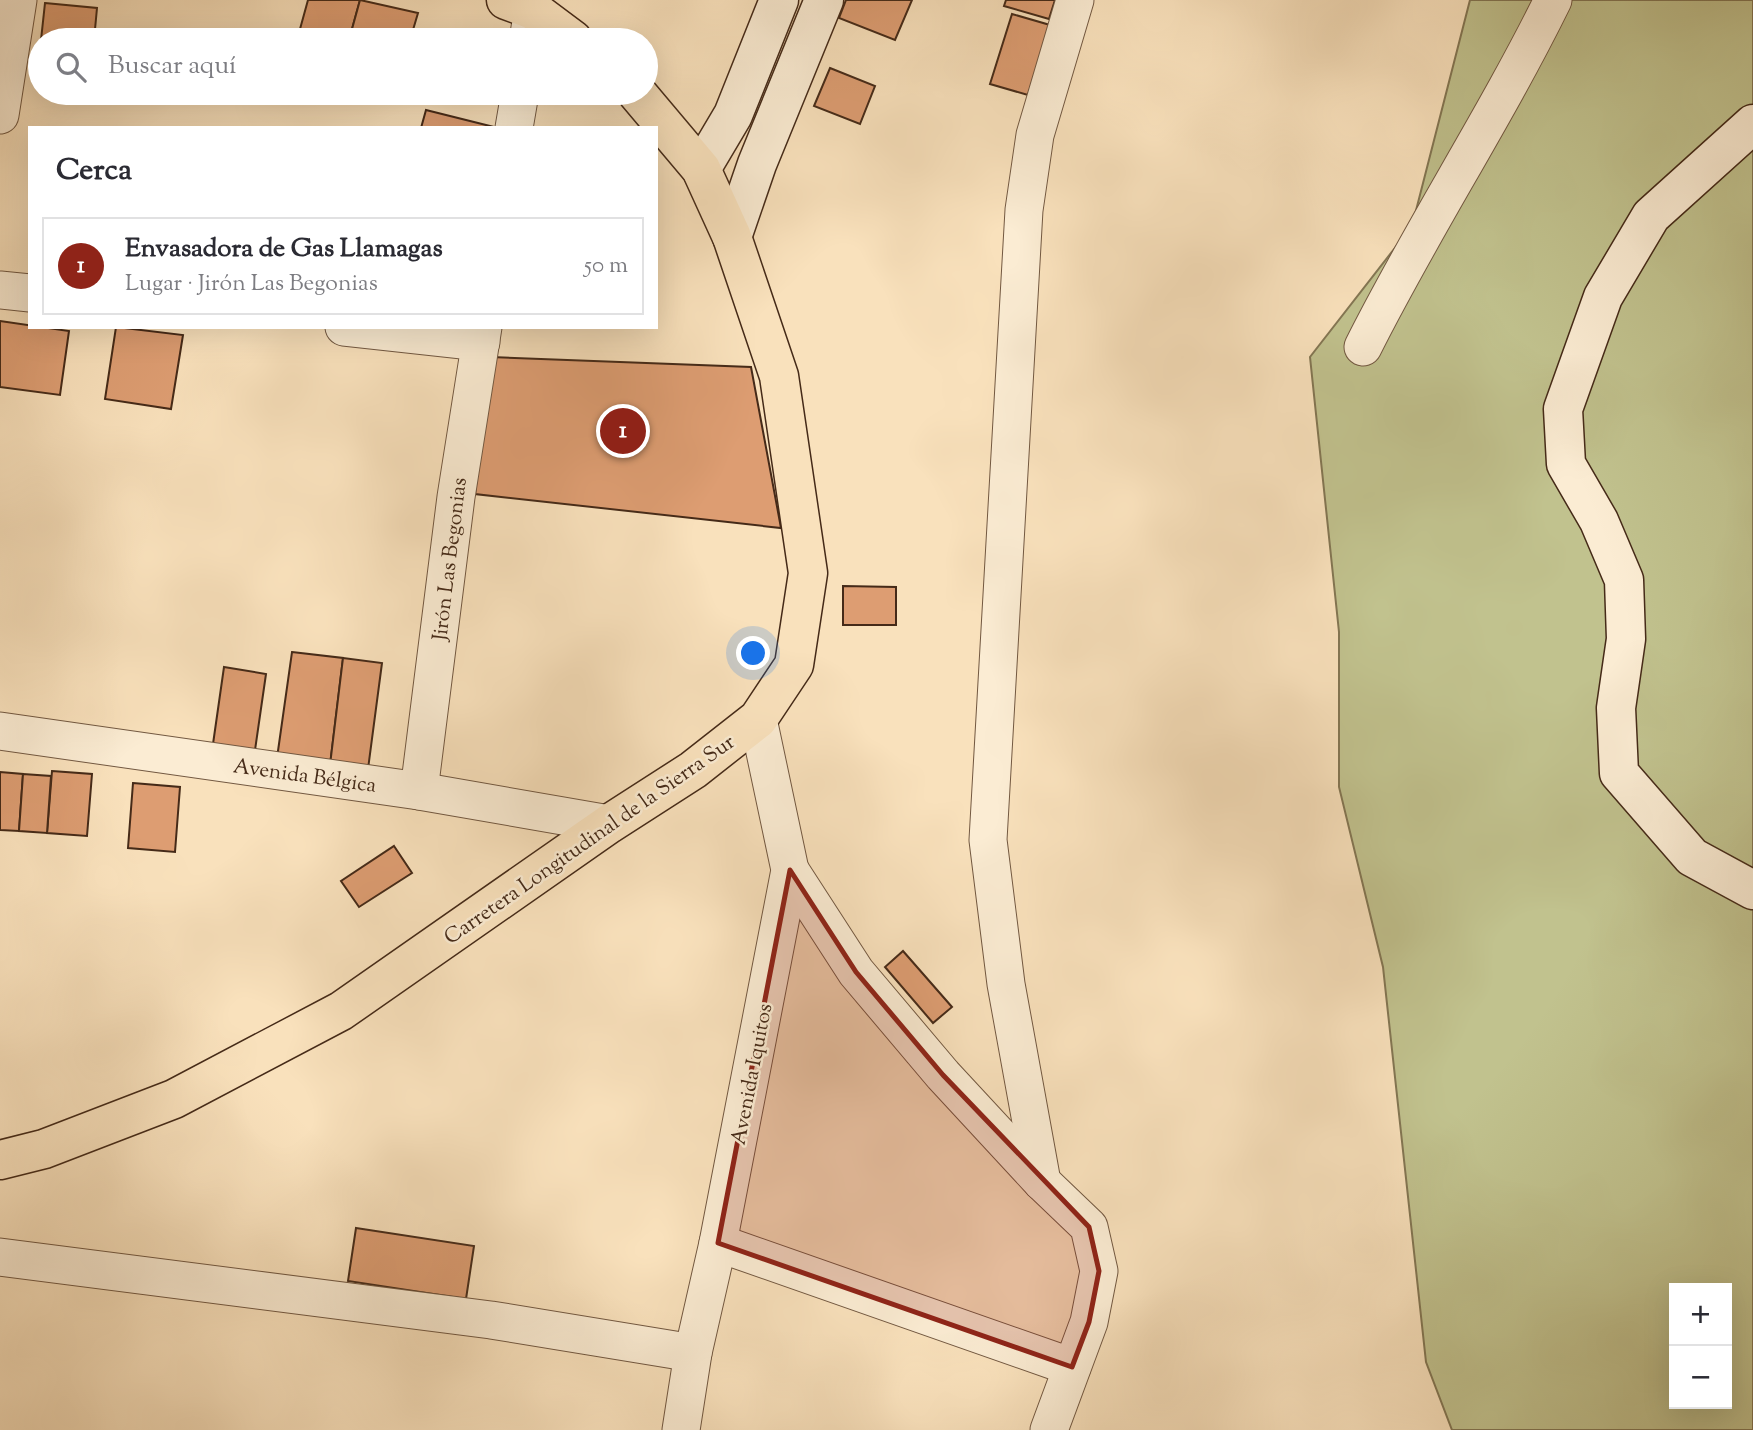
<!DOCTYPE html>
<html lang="es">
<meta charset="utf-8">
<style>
:root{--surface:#fff;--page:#f2f2f3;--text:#2b2b33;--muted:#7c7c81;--line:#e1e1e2;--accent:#8f2418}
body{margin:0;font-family:"Sorts Mill Goudy",serif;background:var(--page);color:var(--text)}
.controls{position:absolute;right:21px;bottom:21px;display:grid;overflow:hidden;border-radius:0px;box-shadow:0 7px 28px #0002}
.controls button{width:63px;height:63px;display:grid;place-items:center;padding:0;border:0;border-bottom:2px solid var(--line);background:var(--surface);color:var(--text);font:35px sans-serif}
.you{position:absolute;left:754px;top:654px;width:24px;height:24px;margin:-18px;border:5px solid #fff;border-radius:50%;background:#1a73e8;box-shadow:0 0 0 10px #1a73e833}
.badge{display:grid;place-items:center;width:46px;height:46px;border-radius:50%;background:var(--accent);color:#fff;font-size:23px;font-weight:700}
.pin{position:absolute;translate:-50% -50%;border:4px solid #fff;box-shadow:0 2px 7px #0006}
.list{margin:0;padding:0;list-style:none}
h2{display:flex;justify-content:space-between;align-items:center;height:91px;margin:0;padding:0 28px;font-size:30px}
h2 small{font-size:23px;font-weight:400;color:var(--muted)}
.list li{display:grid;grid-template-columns:46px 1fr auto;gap:21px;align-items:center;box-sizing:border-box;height:98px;margin:0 14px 14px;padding:0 14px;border:2px solid var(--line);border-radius:0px}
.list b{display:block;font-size:26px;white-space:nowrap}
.list p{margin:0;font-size:23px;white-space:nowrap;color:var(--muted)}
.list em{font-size:23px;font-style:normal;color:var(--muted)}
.icon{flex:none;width:38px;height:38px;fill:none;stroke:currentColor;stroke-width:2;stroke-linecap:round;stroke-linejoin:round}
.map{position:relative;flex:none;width:1753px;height:1430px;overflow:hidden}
.search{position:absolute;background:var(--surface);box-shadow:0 7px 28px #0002;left:28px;top:28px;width:630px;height:77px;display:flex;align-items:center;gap:18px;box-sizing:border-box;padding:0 24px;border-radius:38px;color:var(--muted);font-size:26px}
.panel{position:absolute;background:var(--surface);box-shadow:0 7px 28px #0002;left:28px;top:126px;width:630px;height:203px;border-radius:0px}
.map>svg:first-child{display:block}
</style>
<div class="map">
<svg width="1753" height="1430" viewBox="0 0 1753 1430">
<rect width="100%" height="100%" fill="#f9e1bc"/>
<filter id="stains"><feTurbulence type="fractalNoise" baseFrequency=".00286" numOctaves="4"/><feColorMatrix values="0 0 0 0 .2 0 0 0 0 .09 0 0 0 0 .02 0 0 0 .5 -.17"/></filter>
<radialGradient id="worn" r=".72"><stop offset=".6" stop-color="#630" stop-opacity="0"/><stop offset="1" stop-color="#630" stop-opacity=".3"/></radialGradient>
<path fill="#c1c28e" stroke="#837653" stroke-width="2" fill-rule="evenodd" d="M1470,0H1753V1430H1452L1426,1362L1383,967L1339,787V632L1310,357L1412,226ZM1674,1288H1727V1404H1674Z"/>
<g fill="#dd9d72" stroke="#452a18" stroke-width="2">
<path d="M308,0H360L349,40H297Z"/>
<path d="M360,0L418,13L410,40H349Z"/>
<path d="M846,0H912L895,40L839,18Z"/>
<path d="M1006,0H1055L1049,19L1004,6Z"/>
<path d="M45,3L97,8L94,40H41Z"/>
<path d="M1012,14L1050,25L1028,95L990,84Z"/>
<path d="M830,68L875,86L860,124L814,106Z"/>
<path d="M426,110L498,128H421Z"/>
<path d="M0,321L69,331L60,395L0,387Z"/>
<path d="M116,327L183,335L171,409L105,399Z"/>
<path d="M491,357L751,367L781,528L475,494Z"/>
<path d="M843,586L896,587V625H843Z"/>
<path d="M292,652L343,658L330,765L277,758Z"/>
<path d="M343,658L382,663L368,769L330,765Z"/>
<path d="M224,667L266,674L254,757L212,751Z"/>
<path d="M52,771L92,774L87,836L47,833Z"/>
<path d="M0,772L23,774L19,831L0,830Z"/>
<path d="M23,774L51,776L47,833L19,831Z"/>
<path d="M133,783L180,787L175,852L128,848Z"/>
<path d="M394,846L412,873L359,907L341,881Z"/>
<path d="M903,951L952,1007L933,1023L885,967Z"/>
<path d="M356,1228L474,1246L466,1299L348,1281Z"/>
</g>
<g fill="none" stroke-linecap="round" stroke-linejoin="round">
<g stroke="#725841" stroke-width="39">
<g id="street">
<path d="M528,40L533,10"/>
<path d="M0,115L18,0"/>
<path d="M514,128L520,93"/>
<path d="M0,290L30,293"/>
<path d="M344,327L481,342"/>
<path d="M1363,347C1422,229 1495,118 1553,0"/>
<path d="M0,731L419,791L609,824"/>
<path d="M419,791L456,497L483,327"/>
<path d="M790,870L856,972L943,1075L1042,1182L1089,1227L1099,1271L1089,1322L1049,1430"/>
<path d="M1042,1182L1006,984L988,840L1024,210L1035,135L1075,0"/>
<path d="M718,1243L1072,1367"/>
<path d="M0,1257L491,1320L693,1353"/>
<path d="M681,1430L693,1353L718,1243L790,870L758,719"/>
</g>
</g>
<g stroke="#452a18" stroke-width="41">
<g id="secondary">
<path d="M1753,124L1651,216L1603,297L1563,409L1566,464L1599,521L1624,580L1626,639L1616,708L1619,773L1692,857L1753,890"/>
<path d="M701,169L733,115L779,0"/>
<path d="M732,237L757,164L824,0"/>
</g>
</g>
<g stroke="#452a18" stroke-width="41">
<g id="highway">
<path d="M506,0L533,10L573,40"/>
<path d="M0,1160L44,1149L174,1099L341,1011L609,824L693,770L758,719L794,665L808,573L779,376L732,237L701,169L637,93"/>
</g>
</g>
<use href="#street" stroke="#fbecd3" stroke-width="37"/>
<use href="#secondary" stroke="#fbecd3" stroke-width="38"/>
<use href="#highway" stroke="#f9e1bc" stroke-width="38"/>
</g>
<path fill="#8f2418" fill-opacity="0.2" stroke="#8f2418" stroke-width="5" stroke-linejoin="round" d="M790,870L856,972L943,1075L1089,1227L1099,1271L1089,1322L1072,1367L718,1243Z"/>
<g text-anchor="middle" stroke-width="5" stroke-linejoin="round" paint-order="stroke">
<g font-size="21" fill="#452a18" stroke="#fbecd3">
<text transform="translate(449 559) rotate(-83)" y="7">Jirón Las Begonias</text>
<text transform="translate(305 775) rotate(8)" y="7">Avenida Bélgica</text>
<text transform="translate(589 839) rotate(-35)" y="7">Carretera Longitudinal de la Sierra Sur</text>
<text transform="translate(751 1074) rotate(-79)" y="7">Avenida Iquitos</text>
</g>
</g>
<rect width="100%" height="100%" filter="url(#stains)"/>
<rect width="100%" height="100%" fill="url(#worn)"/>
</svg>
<div class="controls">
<button>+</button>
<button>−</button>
</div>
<div class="you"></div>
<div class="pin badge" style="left:623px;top:431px">1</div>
<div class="search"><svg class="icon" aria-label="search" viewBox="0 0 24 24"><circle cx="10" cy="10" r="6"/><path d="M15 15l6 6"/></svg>Buscar aquí</div>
<section class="panel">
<h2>Cerca<small></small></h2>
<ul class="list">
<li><span class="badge">1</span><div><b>Envasadora de Gas Llamagas</b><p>Lugar · Jirón Las Begonias</p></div><em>50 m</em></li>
</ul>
</section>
</div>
